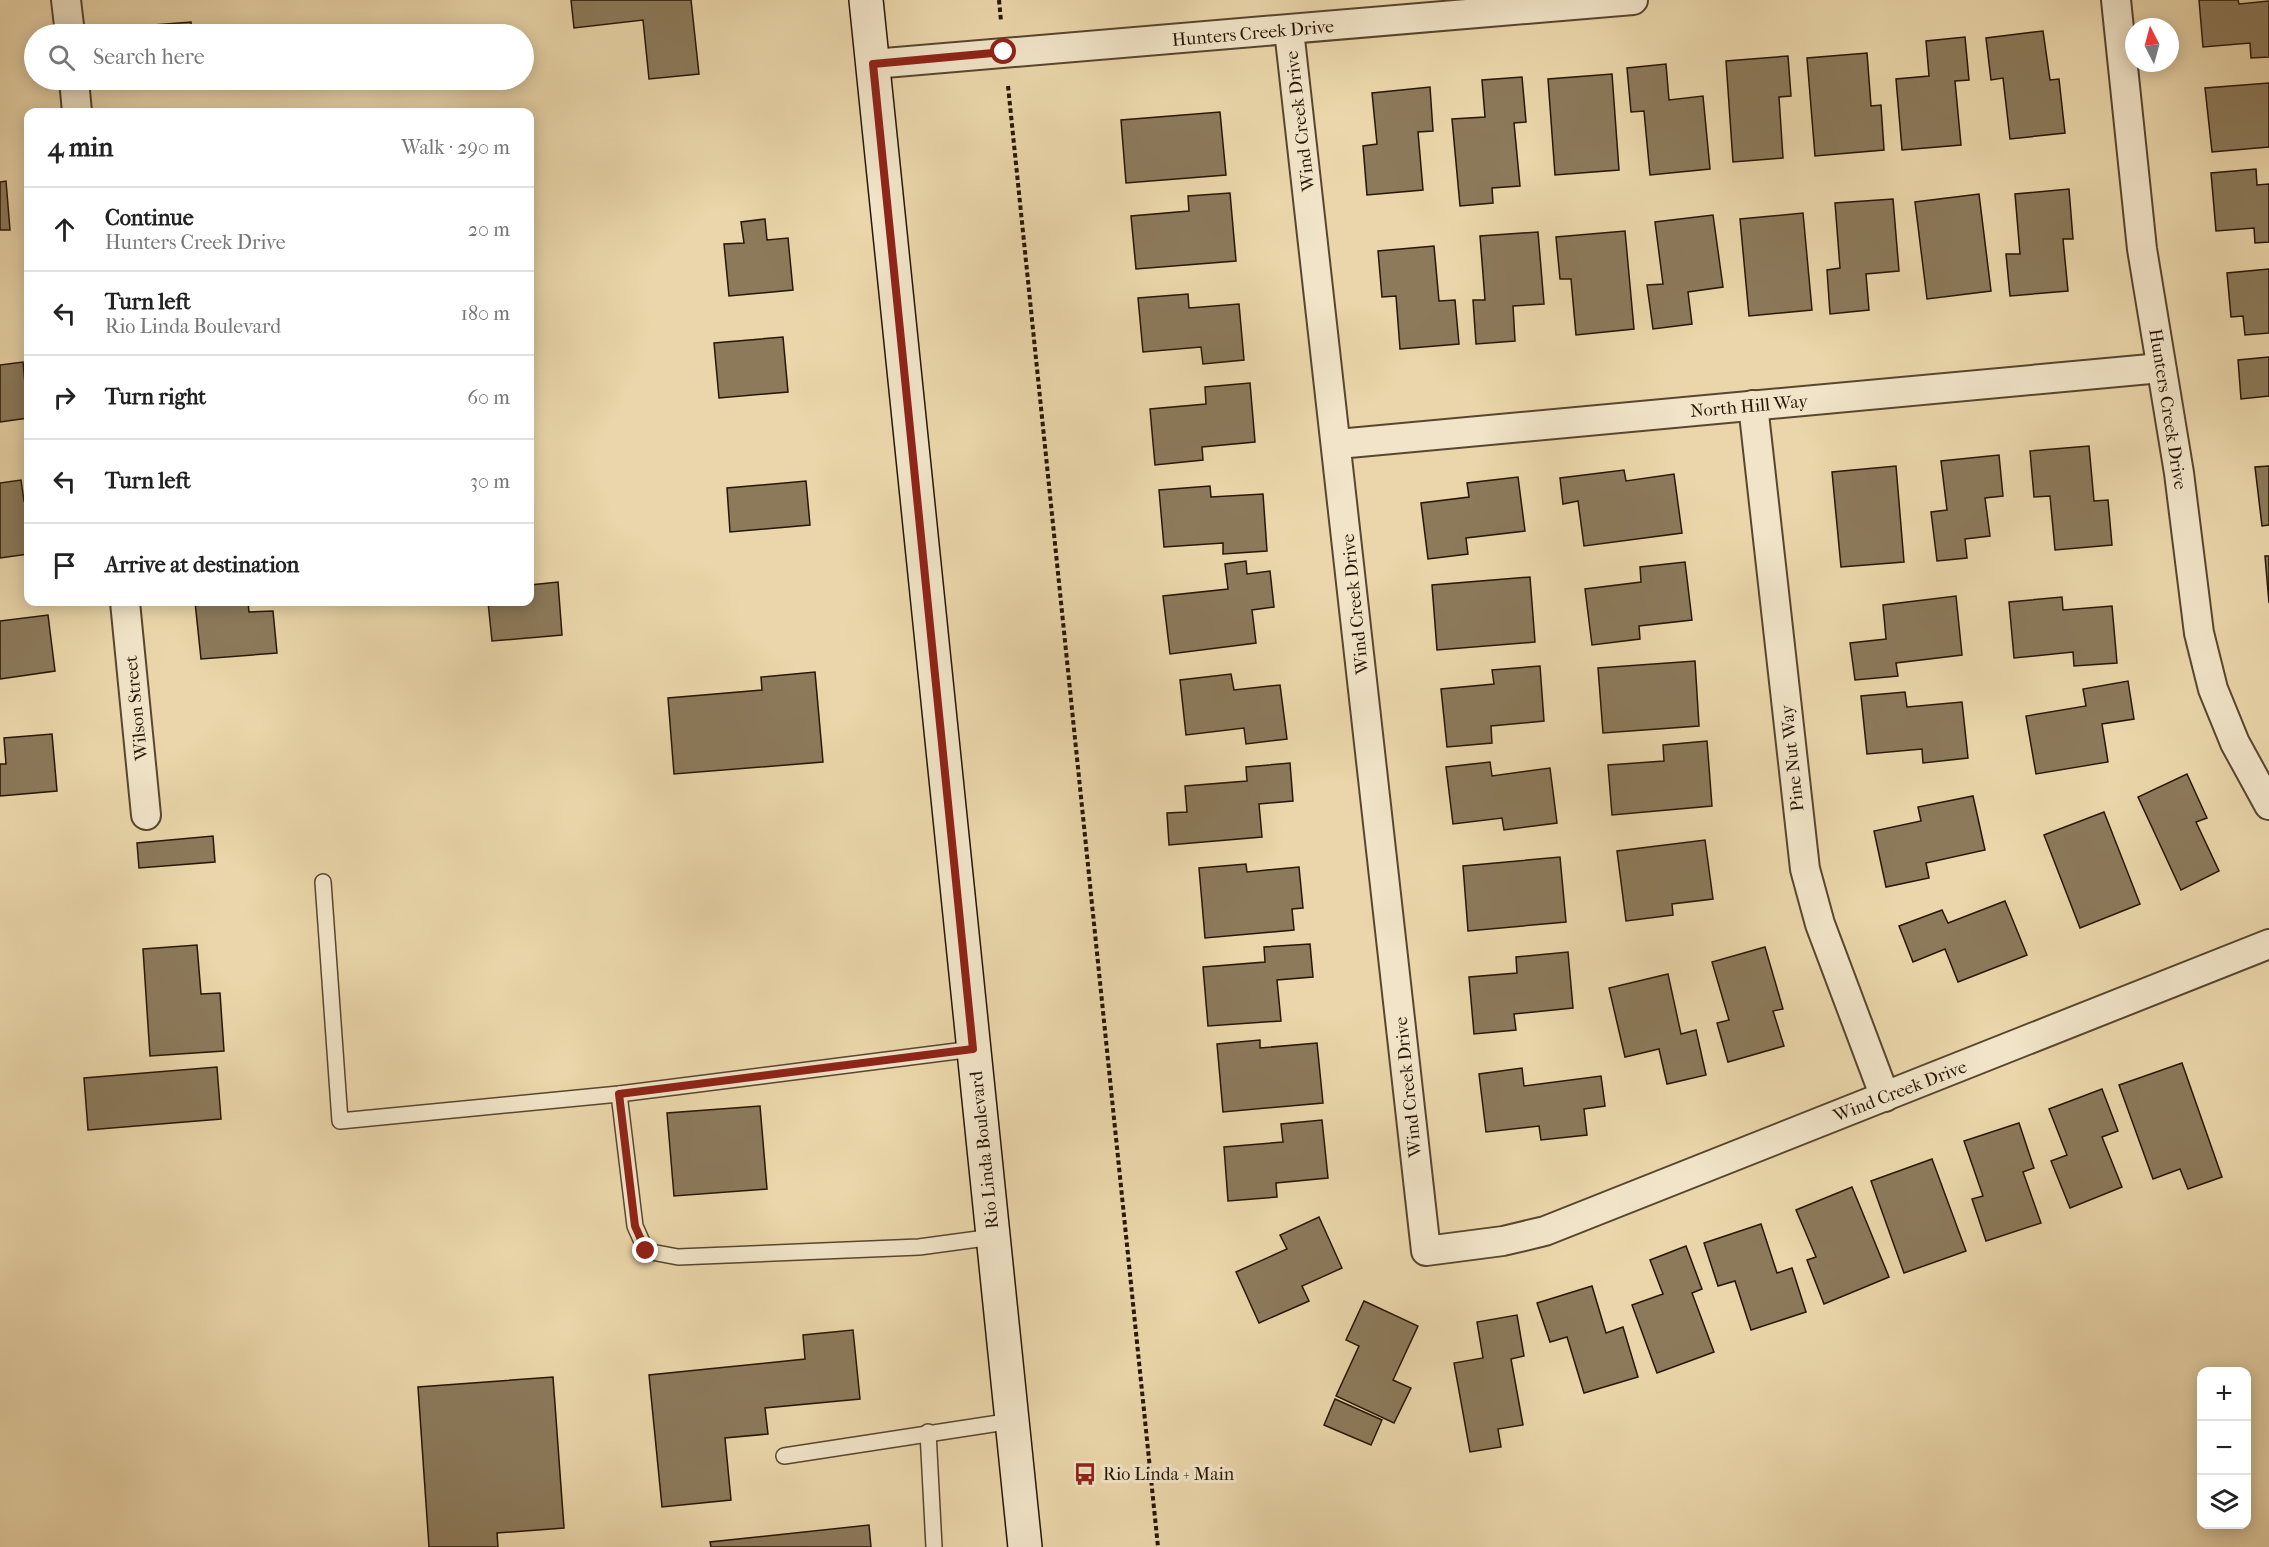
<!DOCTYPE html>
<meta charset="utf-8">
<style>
:root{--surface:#fff;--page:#f6f6f6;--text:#222;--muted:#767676;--line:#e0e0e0}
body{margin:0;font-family:"IM FELL French Canon",serif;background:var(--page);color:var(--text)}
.controls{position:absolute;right:18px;bottom:18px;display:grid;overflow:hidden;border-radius:12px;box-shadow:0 3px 15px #0003}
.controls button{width:54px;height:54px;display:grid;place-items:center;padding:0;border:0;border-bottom:2px solid var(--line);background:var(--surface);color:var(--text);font:30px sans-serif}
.compass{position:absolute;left:2125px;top:18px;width:54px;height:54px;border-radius:50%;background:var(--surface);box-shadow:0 3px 15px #0003;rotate:354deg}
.stop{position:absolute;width:18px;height:18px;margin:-14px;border:4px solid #8f2418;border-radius:50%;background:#fff}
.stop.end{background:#8f2418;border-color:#fff;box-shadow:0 2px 6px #0008}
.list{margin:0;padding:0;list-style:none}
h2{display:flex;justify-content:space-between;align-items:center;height:78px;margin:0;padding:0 24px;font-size:26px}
h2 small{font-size:20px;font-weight:400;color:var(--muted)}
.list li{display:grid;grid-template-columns:39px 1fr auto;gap:18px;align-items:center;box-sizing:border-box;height:84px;padding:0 24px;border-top:2px solid var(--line)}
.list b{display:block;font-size:22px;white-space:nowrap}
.list p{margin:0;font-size:20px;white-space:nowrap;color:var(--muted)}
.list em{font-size:20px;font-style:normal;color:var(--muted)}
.icon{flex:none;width:33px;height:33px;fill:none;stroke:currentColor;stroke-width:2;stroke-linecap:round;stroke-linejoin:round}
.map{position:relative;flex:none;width:2269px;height:1547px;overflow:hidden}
.search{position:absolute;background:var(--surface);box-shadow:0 3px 15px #0003;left:24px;top:24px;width:510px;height:66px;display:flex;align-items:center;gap:15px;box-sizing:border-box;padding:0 21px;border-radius:33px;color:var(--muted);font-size:22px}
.panel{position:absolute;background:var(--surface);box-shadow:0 3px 15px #0003;left:24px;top:108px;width:510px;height:498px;border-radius:12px}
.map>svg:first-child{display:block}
</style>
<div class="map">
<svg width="2269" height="1547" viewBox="0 0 2269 1547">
<rect width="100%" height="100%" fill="#ead6aa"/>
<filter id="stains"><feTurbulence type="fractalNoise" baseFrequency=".00333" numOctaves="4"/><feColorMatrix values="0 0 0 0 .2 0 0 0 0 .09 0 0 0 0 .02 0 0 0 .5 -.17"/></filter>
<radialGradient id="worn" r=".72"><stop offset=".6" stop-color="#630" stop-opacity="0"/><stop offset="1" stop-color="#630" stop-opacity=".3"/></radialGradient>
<g fill="#8c7a5b" stroke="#271605" stroke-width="1.5">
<path d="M571,0H691L699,74L649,79L643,20L574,28Z"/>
<path d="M2199,0H2238L2239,4L2269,1V57L2251,58L2250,43L2203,47Z"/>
<path d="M191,22L192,34H140V26Z"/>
<path d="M2043,31L2050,80L2059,79L2065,133L2010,139L2003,78L1991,80L1986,38Z"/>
<path d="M1965,37L1969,80L1955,81L1961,145L1902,150L1896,79L1929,76L1926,41Z"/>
<path d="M1867,53L1871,106L1881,105L1884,150L1815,156L1807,58Z"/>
<path d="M1788,56L1791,96L1779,97L1783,158L1733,162L1726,61Z"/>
<path d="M1666,64L1669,100L1703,96L1710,169L1650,175L1644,111L1631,112L1627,68Z"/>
<path d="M1612,74L1619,170L1555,175L1548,79Z"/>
<path d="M1522,77L1526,122L1514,123L1520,186L1492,188L1493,203L1460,206L1452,119L1485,117L1482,80Z"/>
<path d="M144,80H187L144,83Z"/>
<path d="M2269,83V147L2212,152L2205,88Z"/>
<path d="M1430,87L1433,131L1418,132L1423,190L1367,195L1363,146L1377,144L1372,93Z"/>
<path d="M1220,112L1226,175L1126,183L1121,120Z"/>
<path d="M2256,169L2257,185L2269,184V242L2255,243L2254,228L2216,231L2211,173Z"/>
<path d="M6,181L10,230H0V182Z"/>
<path d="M2069,189L2073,239H2063L2068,291L2010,296L2006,254H2020L2015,194Z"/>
<path d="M1230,193L1236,261L1136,269L1131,216L1189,211L1188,196Z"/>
<path d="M1979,194L1991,291L1927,299L1915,202Z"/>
<path d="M1893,199L1899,271L1866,274L1869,310L1830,314L1827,270L1840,268L1835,203Z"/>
<path d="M1803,213L1812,310L1749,316L1740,219Z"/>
<path d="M1713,215L1723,287L1688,292L1692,324L1653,329L1647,285L1663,284L1655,222Z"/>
<path d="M765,219L767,240L788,238L793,290L729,296L724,244L744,243L741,222Z"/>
<path d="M1625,231L1634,329L1576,335L1571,279H1560L1556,237Z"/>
<path d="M1538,232L1544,304L1513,306L1515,341L1476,344L1473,300H1485L1480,236Z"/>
<path d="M1434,246L1439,301L1455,300L1459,344L1400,349L1396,296L1382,297L1378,251Z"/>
<path d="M2269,269V333L2245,335L2243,316L2231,317L2227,273Z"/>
<path d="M1188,294L1189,308L1239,304L1244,360L1203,364L1201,347L1143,352L1138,298Z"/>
<path d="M783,337L788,392L719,398L714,343Z"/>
<path d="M2269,357V396L2241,399L2238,360Z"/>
<path d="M23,362L28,418L0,422V365Z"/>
<path d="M1250,383L1255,442L1202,447L1203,460L1155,465L1150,409L1206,404L1205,387Z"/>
<path d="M2089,446L2094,501L2108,500L2112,545L2055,550L2050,496L2034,497L2030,451Z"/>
<path d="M1999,455L2003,496L1985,498L1990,536L1965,539L1967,558L1937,561L1931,512L1947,510L1941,461Z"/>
<path d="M1896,466L1904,562L1841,567L1832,472Z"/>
<path d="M2269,466V525L2262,526L2255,467Z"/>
<path d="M1624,470L1626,481L1674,474L1682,533L1584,546L1578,501L1563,504L1560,478Z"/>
<path d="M1518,477L1525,531L1466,538L1468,554L1428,559L1421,503L1469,497L1467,483Z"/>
<path d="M21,480L24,501L28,500V554L0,558V483Z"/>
<path d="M806,481L810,525L730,532L727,488Z"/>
<path d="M1210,486L1211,497L1263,494L1267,551L1223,554V543L1164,547L1159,490Z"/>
<path d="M2265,556H2269V603Z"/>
<path d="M1246,561L1247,574L1270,571L1274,607L1252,610L1256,643L1170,654L1163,596L1228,589L1225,564Z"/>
<path d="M1685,562L1692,620L1639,626L1640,639L1592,645L1585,589L1641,582L1640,567Z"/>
<path d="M1530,577L1535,642L1437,650L1432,585Z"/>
<path d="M558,582L562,635L492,641L488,602H530V585Z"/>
<path d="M1956,596L1962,655L1896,663L1898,676L1855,680L1850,643L1886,639L1883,605Z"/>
<path d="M2062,597L2063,610L2112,606L2117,663L2074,666L2073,652L2014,658L2009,602Z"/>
<path d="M195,602H248L249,612L273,611L277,653L201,659Z"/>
<path d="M48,615L55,671L0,679V621Z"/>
<path d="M1695,661L1699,726L1603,733L1598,668Z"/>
<path d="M1540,666L1544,721L1491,726L1492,743L1447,747L1441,689L1494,684L1492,670Z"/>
<path d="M815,672L823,762L674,774L668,698L762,690L761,677Z"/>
<path d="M1231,674L1234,690L1280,685L1287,739L1246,744L1244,728L1186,735L1180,680Z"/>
<path d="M2128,681L2134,719L2102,724L2108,762L2036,774L2026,716L2086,706L2083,689Z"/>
<path d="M1905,692L1907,707L1962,702L1968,758L1923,763L1922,749L1867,754L1861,696Z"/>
<path d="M52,734L57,791L0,796V764H6L4,738Z"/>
<path d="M1707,741L1712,806L1612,815L1608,765L1664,761L1663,745Z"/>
<path d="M1490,762L1492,776L1550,768L1557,823L1504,830L1502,818L1453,824L1446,767Z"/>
<path d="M1290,763L1293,801L1259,804L1262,837L1169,845L1167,813L1187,812L1185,786L1247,781L1246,767Z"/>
<path d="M2187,774L2207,818L2196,822L2219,871L2181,890L2138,797Z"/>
<path d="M1973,796L1985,850L1926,863L1929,878L1886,887L1874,831L1921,821L1918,807Z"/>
<path d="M2104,812L2140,904L2080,928L2044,835Z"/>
<path d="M213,836L215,862L139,868L137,843Z"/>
<path d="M1705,840L1713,899L1672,904L1673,915L1626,921L1617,851Z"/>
<path d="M1560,857L1566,922L1468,931L1463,866Z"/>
<path d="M1246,864L1247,872L1299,867L1303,908L1292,909L1294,930L1205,938L1199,868Z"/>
<path d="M2005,901L2027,955L1958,982L1945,949L1913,962L1899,926L1942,910L1948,923Z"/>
<path d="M1310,944L1313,977L1277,980L1281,1021L1208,1026L1203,967L1265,962L1264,947Z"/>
<path d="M197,945L201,994L220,993L224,1051L150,1056L143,949Z"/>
<path d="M1765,947L1783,1009L1773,1011L1784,1046L1728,1062L1717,1023L1729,1020L1712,962Z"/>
<path d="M1568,952L1573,1008L1514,1014L1516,1030L1474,1034L1469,977L1517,973L1516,957Z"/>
<path d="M1668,974L1681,1034L1696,1030L1706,1075L1667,1084L1659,1049L1625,1057L1609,988Z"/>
<path d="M1260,1040V1048L1317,1043L1323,1103L1223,1112L1217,1044Z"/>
<path d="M2182,1063L2222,1177L2188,1189L2180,1169L2153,1179L2119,1085Z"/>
<path d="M217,1067L221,1119L88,1130L84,1078Z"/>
<path d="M1522,1068L1524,1086L1601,1076L1605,1106L1584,1109L1587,1135L1541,1140L1539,1126L1486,1132L1479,1074Z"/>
<path d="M2102,1089L2118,1131L2102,1137L2122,1187L2070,1208L2051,1161L2067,1155L2049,1109Z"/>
<path d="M760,1106L767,1189L674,1196L667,1113Z"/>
<path d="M1322,1120L1328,1178L1276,1183L1277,1197L1228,1201L1224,1147L1283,1142L1281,1124Z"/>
<path d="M2019,1123L2034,1168L2023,1172L2041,1223L1986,1241L1972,1199L1983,1196L1964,1141Z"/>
<path d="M1932,1159L1966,1251L1904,1273L1871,1181Z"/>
<path d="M1852,1187L1889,1277L1824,1304L1807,1260L1816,1257L1796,1210Z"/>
<path d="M1319,1217L1342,1268L1302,1286L1309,1301L1259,1323L1236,1272L1287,1249L1280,1235Z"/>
<path d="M1761,1224L1777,1273L1792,1268L1806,1312L1751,1330L1735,1281L1718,1286L1704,1243Z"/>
<path d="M1686,1246L1702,1289L1692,1293L1714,1352L1657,1373L1632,1305L1663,1294L1650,1260Z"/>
<path d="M1592,1286L1606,1333L1623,1327L1638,1377L1584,1393L1567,1337L1550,1342L1537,1303Z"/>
<path d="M1364,1301L1418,1326L1393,1380L1411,1388L1394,1423L1336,1396L1359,1346L1346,1340Z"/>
<path d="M1517,1315L1524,1356L1511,1359L1523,1425L1498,1429L1501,1447L1470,1452L1454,1363L1483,1358L1477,1322Z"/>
<path d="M853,1330L860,1399L765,1408L768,1434L725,1438L731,1500L662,1507L649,1375L805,1359L803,1335Z"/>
<path d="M553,1377L564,1528L497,1533L498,1547H429L418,1387Z"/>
<path d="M1335,1399L1382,1420L1371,1445L1324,1425Z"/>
<path d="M869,1525L871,1547H711L710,1542Z"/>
</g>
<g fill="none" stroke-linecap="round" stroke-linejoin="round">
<g stroke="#58462e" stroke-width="18">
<g id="service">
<path d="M323,882L340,1121L619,1094L973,1049"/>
<path d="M619,1094L635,1226L646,1251L678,1257L919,1247L993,1237"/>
<path d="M928,1432L934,1547"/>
<path d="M784,1456L1012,1421"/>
</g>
</g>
<g stroke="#58462e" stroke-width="32">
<g id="minor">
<path d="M66,0L70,34"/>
<path d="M2116,0L2142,249L2179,473L2199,633L2213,689L2235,743L2269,805"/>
<path d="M1289,30L1426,1251L1503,1241L1545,1231L2269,944"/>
<path d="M873,64L1633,0"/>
<path d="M74,80L77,112"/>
<path d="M1753,405L1805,869L1820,924L1885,1097"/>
<path d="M1338,444L2161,368"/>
<path d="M125,602L146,815"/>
</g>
</g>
<g stroke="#271605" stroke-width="36">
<path id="secondary" d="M866,0L1025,1547"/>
</g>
<g stroke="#271605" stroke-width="4" stroke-dasharray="4.5 3" stroke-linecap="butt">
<path d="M999,0L1001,21"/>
<path d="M1008,86L1158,1547"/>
</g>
<use href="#service" stroke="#f1e4c8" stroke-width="15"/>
<use href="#minor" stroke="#f1e4c8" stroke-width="28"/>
<use href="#secondary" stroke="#f1e4c8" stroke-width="33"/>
</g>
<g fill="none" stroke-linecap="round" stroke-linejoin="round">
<path stroke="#8f2418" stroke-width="8" d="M646,1251L635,1226L619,1094L973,1049L873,64L1004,52"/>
</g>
<defs>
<g id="bus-bare" transform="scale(1.8)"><path d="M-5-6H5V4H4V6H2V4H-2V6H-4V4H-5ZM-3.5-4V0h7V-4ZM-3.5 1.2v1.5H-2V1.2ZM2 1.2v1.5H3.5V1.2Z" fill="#8f2418" stroke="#f1e4c8" stroke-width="2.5" paint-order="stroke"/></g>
</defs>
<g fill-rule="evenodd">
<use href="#bus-bare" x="1085" y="1474"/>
</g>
<g text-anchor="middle" stroke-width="6" stroke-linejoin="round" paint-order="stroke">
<g font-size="18" fill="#271605" stroke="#f1e4c8">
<text transform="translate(1253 33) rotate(-5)" y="6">Hunters Creek Drive</text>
<text transform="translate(1300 121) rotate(-97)" y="6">Wind Creek Drive</text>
<text transform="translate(1749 406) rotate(-5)" y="6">North Hill Way</text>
<text transform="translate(2168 409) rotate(81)" y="6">Hunters Creek Drive</text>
<text transform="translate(1355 604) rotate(-96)" y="6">Wind Creek Drive</text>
<text transform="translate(136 708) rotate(-96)" y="6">Wilson Street</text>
<text transform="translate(1792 758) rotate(-96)" y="6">Pine Nut Way</text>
<text transform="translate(1408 1087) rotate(-96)" y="6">Wind Creek Drive</text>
<text transform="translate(1900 1091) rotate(-21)" y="6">Wind Creek Drive</text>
<text transform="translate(984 1150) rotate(-96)" y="6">Rio Linda Boulevard</text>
</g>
<g font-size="18" fill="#271605" stroke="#f1e4c8" text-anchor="start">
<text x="1103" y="1480">Rio Linda + Main</text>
</g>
</g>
<rect width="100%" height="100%" filter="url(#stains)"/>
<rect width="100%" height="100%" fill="url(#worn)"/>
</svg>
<div class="controls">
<button>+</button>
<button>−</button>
<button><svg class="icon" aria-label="layers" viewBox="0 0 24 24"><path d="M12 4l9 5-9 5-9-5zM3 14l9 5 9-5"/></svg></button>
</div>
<svg class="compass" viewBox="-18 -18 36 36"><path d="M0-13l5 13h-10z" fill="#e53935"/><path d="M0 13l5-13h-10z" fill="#767676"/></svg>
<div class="stop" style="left:1004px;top:52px"></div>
<div class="stop end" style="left:646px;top:1251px"></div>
<div class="search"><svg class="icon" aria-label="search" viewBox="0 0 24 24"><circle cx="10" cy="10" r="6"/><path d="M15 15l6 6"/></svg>Search here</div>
<section class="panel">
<h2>4 min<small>Walk · 290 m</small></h2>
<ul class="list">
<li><svg class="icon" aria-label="ahead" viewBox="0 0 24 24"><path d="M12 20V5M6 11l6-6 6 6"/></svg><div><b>Continue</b><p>Hunters Creek Drive</p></div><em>20 m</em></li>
<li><svg class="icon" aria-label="left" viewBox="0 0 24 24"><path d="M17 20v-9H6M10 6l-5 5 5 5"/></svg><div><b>Turn left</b><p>Rio Linda Boulevard</p></div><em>180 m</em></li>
<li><svg class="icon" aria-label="right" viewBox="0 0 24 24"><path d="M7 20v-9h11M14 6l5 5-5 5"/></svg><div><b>Turn right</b></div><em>60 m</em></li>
<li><svg class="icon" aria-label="left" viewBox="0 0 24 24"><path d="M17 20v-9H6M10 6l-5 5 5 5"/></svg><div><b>Turn left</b></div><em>30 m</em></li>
<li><svg class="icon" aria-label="arrive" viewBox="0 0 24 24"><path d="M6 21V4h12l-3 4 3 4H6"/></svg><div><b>Arrive at destination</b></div></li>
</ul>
</section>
</div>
